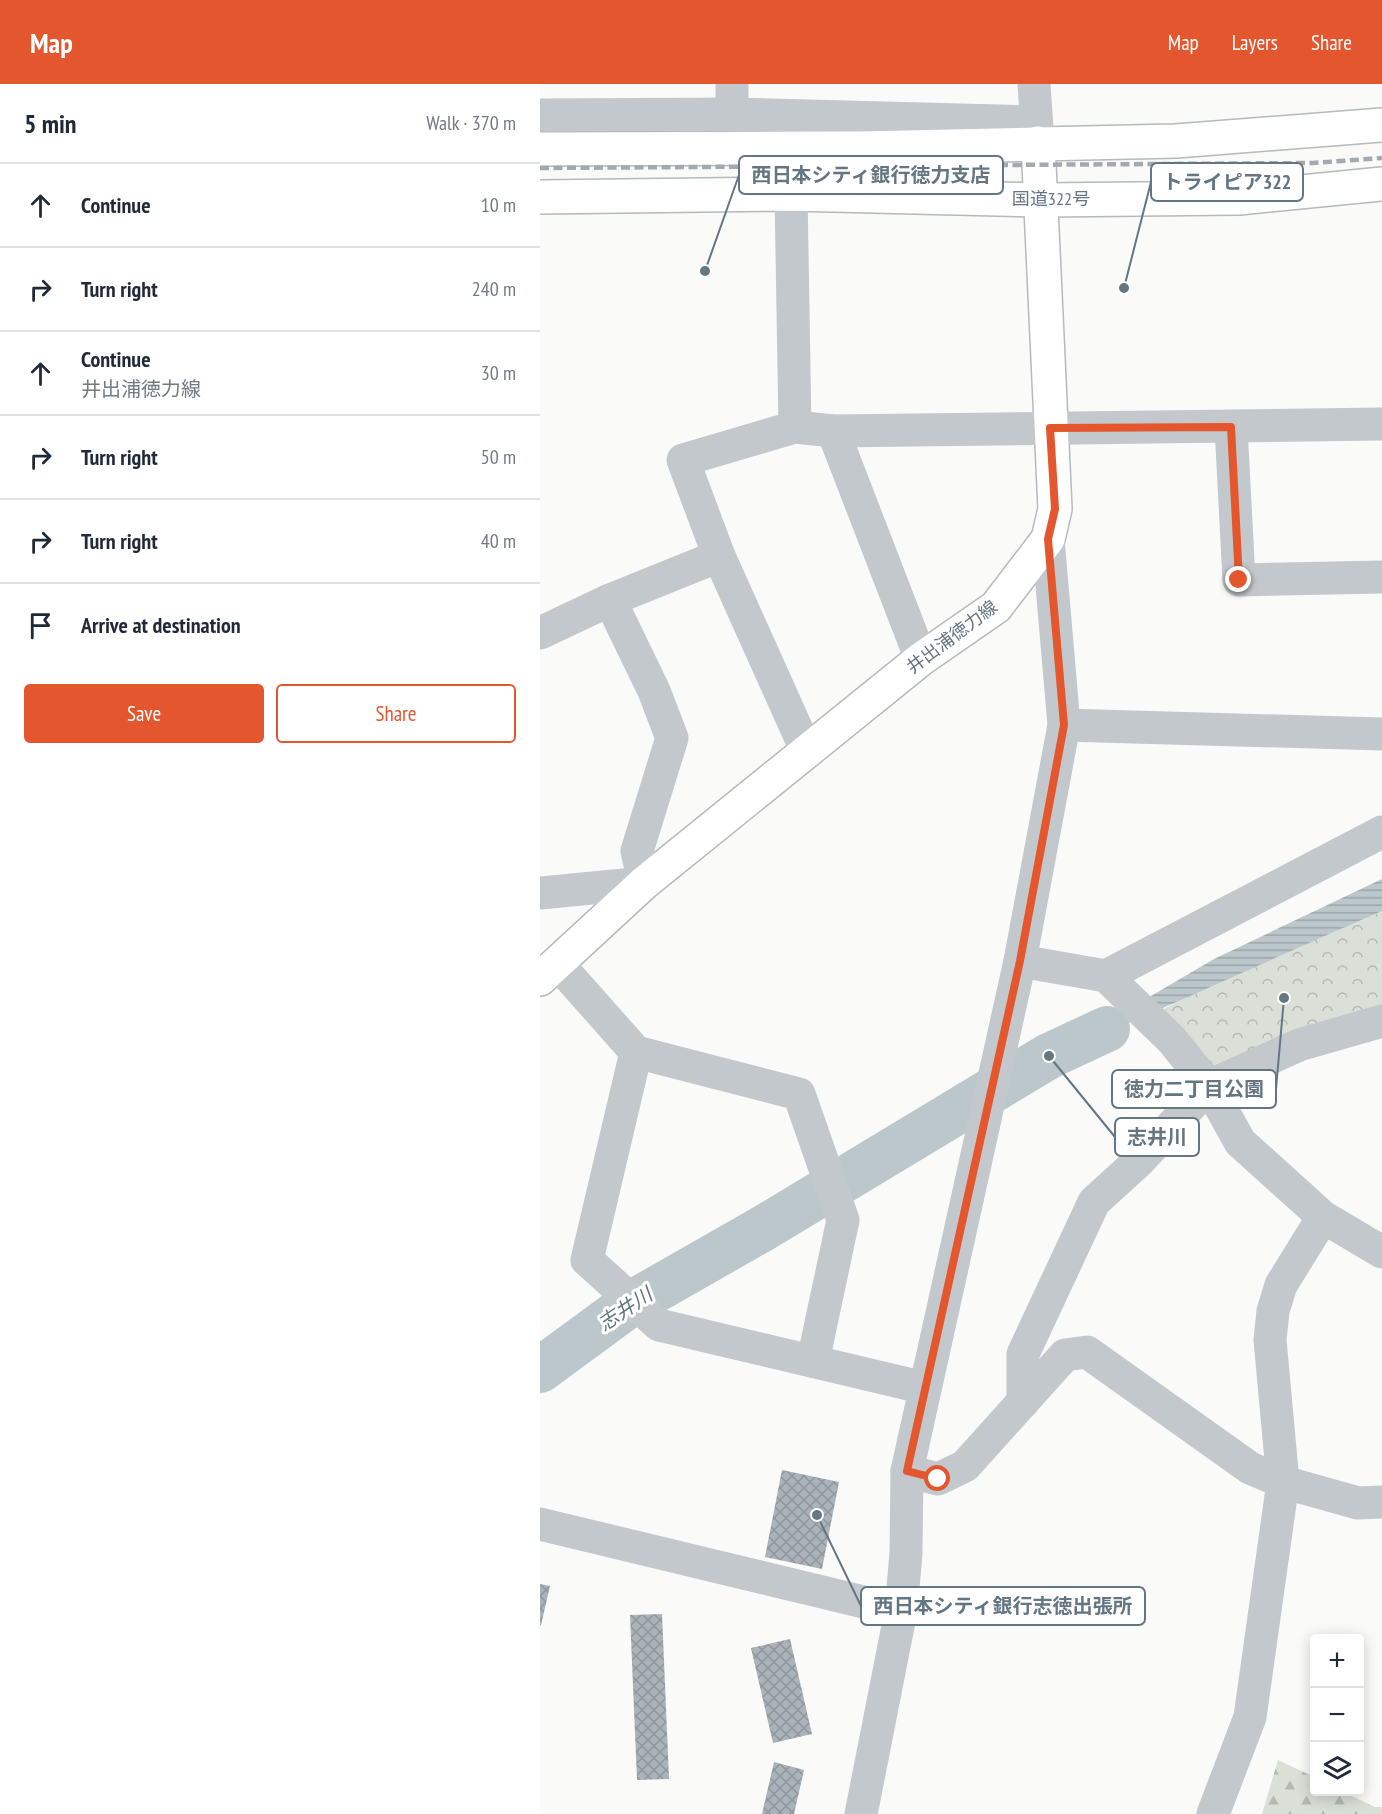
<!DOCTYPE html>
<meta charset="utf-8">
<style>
:root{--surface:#fff;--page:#f6f6f7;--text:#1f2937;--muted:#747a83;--line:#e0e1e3;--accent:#e4572e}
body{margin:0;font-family:"PT Sans Narrow","Noto Sans JP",sans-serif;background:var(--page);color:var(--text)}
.controls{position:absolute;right:18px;bottom:18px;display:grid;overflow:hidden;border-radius:6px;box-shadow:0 3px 15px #0003}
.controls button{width:54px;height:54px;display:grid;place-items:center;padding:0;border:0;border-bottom:2px solid var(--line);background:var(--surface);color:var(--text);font:30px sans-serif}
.stop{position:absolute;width:18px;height:18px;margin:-14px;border:4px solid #e4572e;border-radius:50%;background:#fff}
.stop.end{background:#e4572e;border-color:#fff;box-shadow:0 2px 6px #0008}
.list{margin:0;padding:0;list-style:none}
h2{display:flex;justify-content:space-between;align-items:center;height:78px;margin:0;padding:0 24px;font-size:26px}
h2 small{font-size:20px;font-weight:400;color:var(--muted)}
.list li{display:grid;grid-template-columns:39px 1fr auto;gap:18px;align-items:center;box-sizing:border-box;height:84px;padding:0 24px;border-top:2px solid var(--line)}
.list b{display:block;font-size:22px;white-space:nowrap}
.list p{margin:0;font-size:20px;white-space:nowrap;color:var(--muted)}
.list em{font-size:20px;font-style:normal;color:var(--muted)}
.actions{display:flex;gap:12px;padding:18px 24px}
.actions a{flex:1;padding:14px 0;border:2px solid var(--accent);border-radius:6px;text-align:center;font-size:21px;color:var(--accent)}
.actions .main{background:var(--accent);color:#fff}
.icon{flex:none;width:33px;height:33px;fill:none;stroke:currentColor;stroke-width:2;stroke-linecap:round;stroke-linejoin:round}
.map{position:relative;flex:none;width:842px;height:1730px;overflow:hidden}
header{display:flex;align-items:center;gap:36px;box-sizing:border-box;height:84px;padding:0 30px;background:var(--accent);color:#fff}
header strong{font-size:28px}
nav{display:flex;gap:33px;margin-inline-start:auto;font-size:21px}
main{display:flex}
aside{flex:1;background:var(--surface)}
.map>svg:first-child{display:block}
</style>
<header>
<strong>Map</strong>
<nav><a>Map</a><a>Layers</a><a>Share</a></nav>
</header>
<main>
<aside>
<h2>5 min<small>Walk · 370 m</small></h2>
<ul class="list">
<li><svg class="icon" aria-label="ahead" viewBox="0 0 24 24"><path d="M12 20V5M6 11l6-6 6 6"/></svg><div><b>Continue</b></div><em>10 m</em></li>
<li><svg class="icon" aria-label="right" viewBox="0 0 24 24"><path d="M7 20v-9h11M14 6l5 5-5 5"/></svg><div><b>Turn right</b></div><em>240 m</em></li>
<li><svg class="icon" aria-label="ahead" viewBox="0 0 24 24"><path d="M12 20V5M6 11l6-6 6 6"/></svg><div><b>Continue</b><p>井出浦徳力線</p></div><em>30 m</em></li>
<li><svg class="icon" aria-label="right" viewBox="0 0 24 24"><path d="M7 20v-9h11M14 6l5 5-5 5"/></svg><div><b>Turn right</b></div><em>50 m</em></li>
<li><svg class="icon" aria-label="right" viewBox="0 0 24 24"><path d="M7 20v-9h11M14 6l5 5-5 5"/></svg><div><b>Turn right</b></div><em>40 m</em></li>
<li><svg class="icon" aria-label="arrive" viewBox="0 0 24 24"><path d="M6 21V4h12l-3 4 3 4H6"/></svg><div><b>Arrive at destination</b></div></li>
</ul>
<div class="actions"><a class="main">Save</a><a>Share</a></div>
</aside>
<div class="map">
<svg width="842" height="1730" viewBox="0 0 842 1730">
<defs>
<pattern id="forest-firs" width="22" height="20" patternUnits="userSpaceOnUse" patternTransform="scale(1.5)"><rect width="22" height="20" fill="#dadfd7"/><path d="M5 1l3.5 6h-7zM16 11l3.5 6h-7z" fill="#b4b9b4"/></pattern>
<pattern id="park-crowns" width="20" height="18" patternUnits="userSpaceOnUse" patternTransform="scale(1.5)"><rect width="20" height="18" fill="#dadfd7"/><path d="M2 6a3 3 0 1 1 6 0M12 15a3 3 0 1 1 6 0" fill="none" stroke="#b4b9b4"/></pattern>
<pattern id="water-rules" width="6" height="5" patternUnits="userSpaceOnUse" patternTransform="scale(1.5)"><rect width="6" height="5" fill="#bbc7cb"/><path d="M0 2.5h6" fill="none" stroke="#9ca6aa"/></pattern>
<pattern id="building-cross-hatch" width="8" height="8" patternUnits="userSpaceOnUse" patternTransform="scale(1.5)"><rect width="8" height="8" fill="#aab3b9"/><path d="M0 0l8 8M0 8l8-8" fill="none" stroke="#8e969c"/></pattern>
</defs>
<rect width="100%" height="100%" fill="#fafaf8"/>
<path fill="url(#forest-firs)" d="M738,1676L774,1693V1708H803L835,1723H842V1730H722Z"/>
<path fill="url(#park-crowns)" d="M842,827V930L671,993L618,928L674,899Z"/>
<path fill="url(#water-rules)" d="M842,795V827C730,875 621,927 509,972L674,875Z"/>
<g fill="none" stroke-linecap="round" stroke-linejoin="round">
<path stroke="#bbc7cb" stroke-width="46" d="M0,1286L87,1222L222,1145L509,972L567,945"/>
</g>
<g fill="url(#building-cross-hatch)">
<path d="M242,1386L299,1398L282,1485L225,1473Z"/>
<path d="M0,1500L10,1502L1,1541H0Z"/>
<path d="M122,1530L129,1695L97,1696L90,1531Z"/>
<path d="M250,1555L272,1650L233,1659L211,1564Z"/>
<path d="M234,1678L264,1686L254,1730H222Z"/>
</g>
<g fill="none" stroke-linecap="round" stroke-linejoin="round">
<g stroke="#b5babe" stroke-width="36">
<path id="major" d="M0,895L104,799L381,575L456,523L508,455L515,425L498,59"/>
</g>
<g stroke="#b4b9bd" stroke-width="36">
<g id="highway">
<path d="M0,65L320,64L636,57L842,41"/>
<path d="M0,113L251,110L502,116L699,114L842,100"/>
</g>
</g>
<g stroke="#c3c8cc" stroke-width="33">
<path d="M494,0L498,59"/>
<path d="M192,30V0"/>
<path d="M0,31L192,30L496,38"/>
<path d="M251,110L255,343"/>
<path d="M691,343L699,496L842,493"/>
<path d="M293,347L381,575"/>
<path d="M0,549L70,516L179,472"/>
<path d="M524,641L842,650"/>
<path d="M267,668L179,472L143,376L255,343L293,347L842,340"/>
<path d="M0,809L104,799L97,767L132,654L114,607L70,516"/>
<path d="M480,877L566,892L632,956L669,1002L700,1058L783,1133L842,1168"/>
<path d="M17,879L96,968L47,1176L119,1241L385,1304"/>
<path d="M566,892L842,748"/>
<path d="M96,968L259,1010L303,1136L273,1277"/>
<path d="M483,1318V1270L554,1118L599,1077L669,1002L759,961L842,937"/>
<path d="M367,1387L398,1395L425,1382L525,1271L547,1268L710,1384L743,1398L818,1419L842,1418"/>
<path d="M0,1440L361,1527"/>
<path d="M321,1730L361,1527L366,1469L367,1387L480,877L524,641L508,455"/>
<path d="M673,1730L710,1633L743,1398L730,1256L733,1227L741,1201L783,1133"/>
</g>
<use href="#major" stroke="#fff" stroke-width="33"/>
<use href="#highway" stroke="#fff" stroke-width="33"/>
<path stroke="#a2aab0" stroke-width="4.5" stroke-dasharray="9 4.5" stroke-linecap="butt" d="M0,84L773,79L842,74"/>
</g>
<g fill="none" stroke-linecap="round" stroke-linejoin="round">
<path stroke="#e4572e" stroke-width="8" d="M398,1395L367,1387L480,877L524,641L508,455L515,425L510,344L691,343L699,496"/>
</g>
<g text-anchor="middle" stroke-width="6" stroke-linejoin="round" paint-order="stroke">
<g font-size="18" fill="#657683" stroke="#fff">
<text x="511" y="121">国道322号</text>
<text transform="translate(412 553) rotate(-37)" y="6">井出浦徳力線</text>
</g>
<g font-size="20" font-style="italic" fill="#60757c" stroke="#fff">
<text transform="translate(85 1225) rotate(-34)" y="7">志井川</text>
</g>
</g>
<path fill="none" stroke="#657683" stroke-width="2" d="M165 187L199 91M584 204L611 98M744 914L736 1005M509 972L575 1053M277 1431L321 1522"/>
<g fill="#657683" stroke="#fff" stroke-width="2">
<circle cx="165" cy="187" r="6"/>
<circle cx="584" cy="204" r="6"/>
<circle cx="744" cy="914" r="6"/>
<circle cx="509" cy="972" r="6"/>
<circle cx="277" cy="1431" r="6"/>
</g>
<g fill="#fff" stroke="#657683" stroke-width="2">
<rect x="199" y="72" width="264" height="38" rx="6"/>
<rect x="611" y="79" width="152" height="38" rx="6"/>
<rect x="572" y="986" width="164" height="38" rx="6"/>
<rect x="575" y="1034" width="84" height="38" rx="6"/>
<rect x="321" y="1503" width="284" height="38" rx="6"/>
</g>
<g font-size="20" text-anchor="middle" font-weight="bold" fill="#657683">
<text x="331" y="98">西日本シティ銀行徳力支店</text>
<text x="687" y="105">トライピア322</text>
<text x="654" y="1012">徳力二丁目公園</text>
<text x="617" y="1060">志井川</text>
<text x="463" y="1529">西日本シティ銀行志徳出張所</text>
</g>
</svg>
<div class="controls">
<button>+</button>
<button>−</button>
<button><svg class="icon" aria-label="layers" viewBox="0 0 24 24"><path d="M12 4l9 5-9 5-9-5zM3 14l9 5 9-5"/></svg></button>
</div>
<div class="stop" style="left:398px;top:1395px"></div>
<div class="stop end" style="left:699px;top:496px"></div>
</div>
</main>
